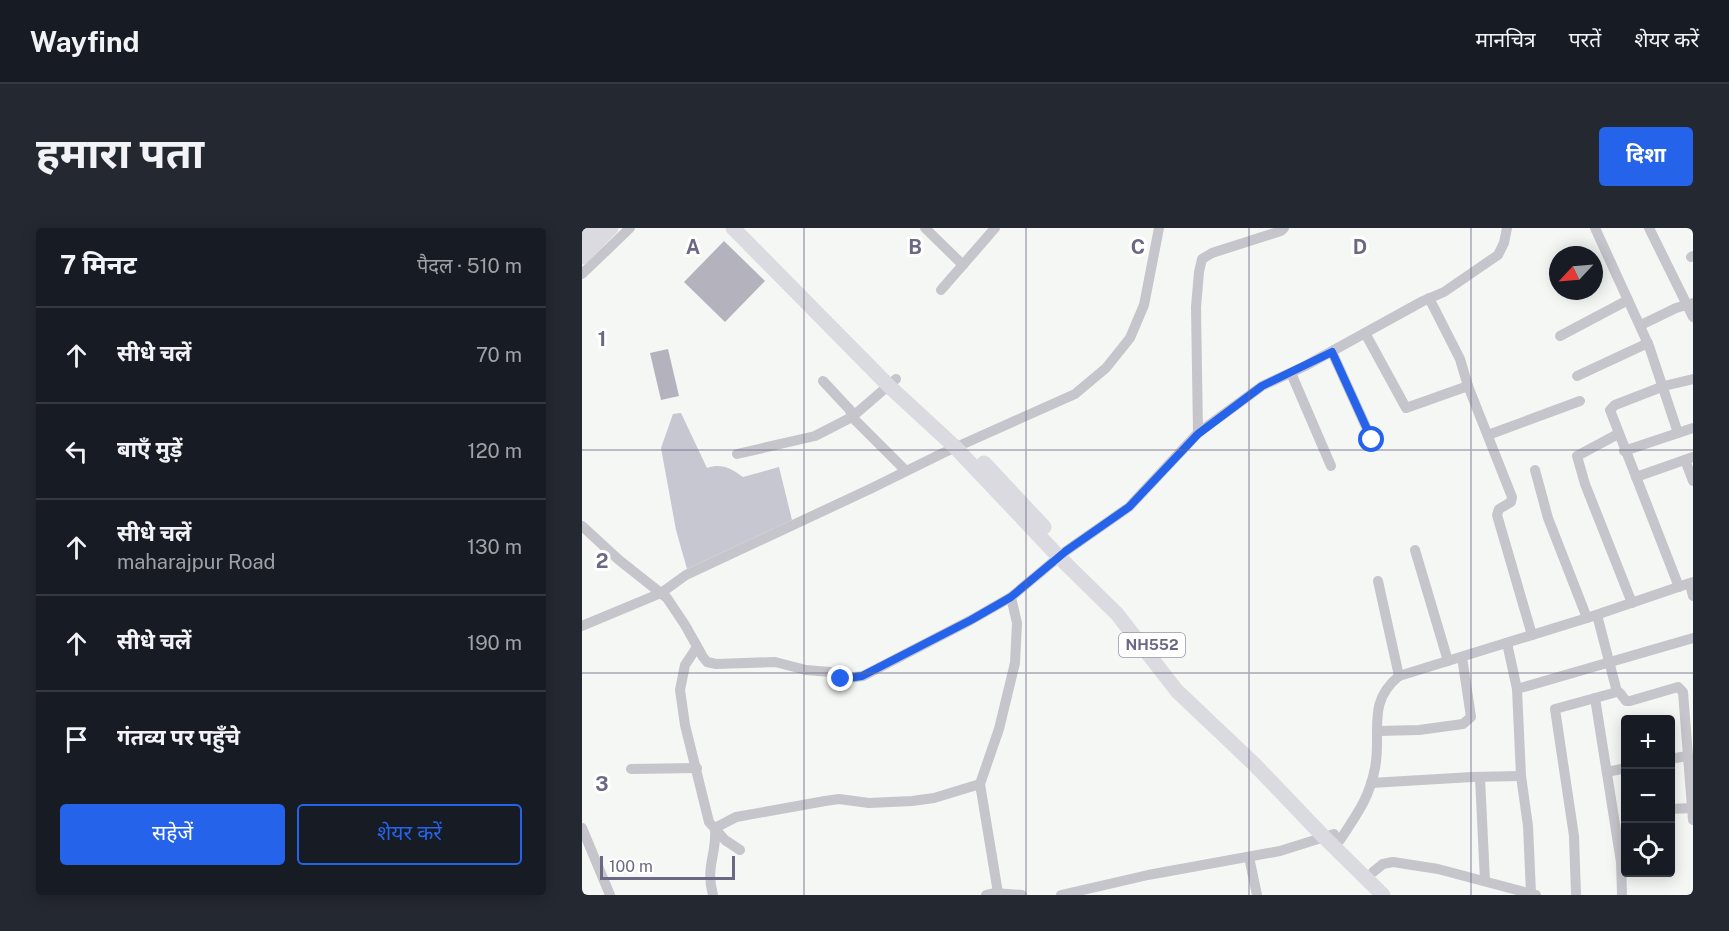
<!DOCTYPE html>
<html lang="hi">
<meta charset="utf-8">
<style>
:root{--surface:#171b24;--page:#242831;--text:#f1f3f6;--muted:#9ea1a6;--line:#363941;--accent:#2563eb}
body{margin:0;font-family:"Public Sans","Noto Sans Devanagari",sans-serif;background:var(--page);color:var(--text)}
.controls{position:absolute;right:18px;bottom:18px;display:grid;overflow:hidden;border-radius:6px;box-shadow:0 3px 15px #0003}
.controls button{width:54px;height:54px;display:grid;place-items:center;padding:0;border:0;border-bottom:2px solid var(--line);background:var(--surface);color:var(--text);font:30px sans-serif}
.compass{position:absolute;left:967px;top:18px;width:54px;height:54px;border-radius:50%;background:var(--surface);box-shadow:0 3px 15px #0003;rotate:244deg}
.scale{position:absolute;left:18px;bottom:15px;width:135px;box-sizing:border-box;padding-left:6px;border:3px solid #6c6784;border-top:0;font-size:16px;line-height:21px;white-space:nowrap;color:#6c6784;-webkit-text-stroke:4px #fff;paint-order:stroke}
.stop{position:absolute;width:18px;height:18px;margin:-14px;border:4px solid #2563eb;border-radius:50%;background:#fff}
.stop.end{background:#2563eb;border-color:#fff;box-shadow:0 2px 6px #0008}
.list{margin:0;padding:0;list-style:none}
h2{display:flex;justify-content:space-between;align-items:center;height:78px;margin:0;padding:0 24px;font-size:26px}
h2 small{font-size:20px;font-weight:400;color:var(--muted)}
.list li{display:grid;grid-template-columns:39px 1fr auto;gap:18px;align-items:center;box-sizing:border-box;height:96px;padding:0 24px;border-top:2px solid var(--line)}
.list b{display:block;font-size:22px;white-space:nowrap}
.list p{margin:0;font-size:20px;white-space:nowrap;color:var(--muted)}
.list em{font-size:20px;font-style:normal;color:var(--muted)}
.actions{display:flex;gap:12px;padding:18px 24px}
.actions a{flex:1;padding:14px 0;border:2px solid var(--accent);border-radius:6px;text-align:center;font-size:21px;color:var(--accent)}
.actions .main{background:var(--accent);color:#fff}
.icon{flex:none;width:33px;height:33px;fill:none;stroke:currentColor;stroke-width:2;stroke-linecap:round;stroke-linejoin:round}
.map{position:relative;flex:none;width:1111px;height:667px;overflow:hidden;border-radius:6px}
header{display:flex;align-items:center;gap:36px;box-sizing:border-box;height:84px;padding:0 30px;background:var(--surface);border-bottom:2px solid var(--line)}
header strong{font-size:28px}
nav{display:flex;gap:33px;margin-inline-start:auto;font-size:21px}
.intro{display:flex;align-items:center;justify-content:space-between;box-sizing:border-box;height:144px;padding:0 36px}
h1{margin:0;font-size:42px}
.button{padding:15px 27px;border-radius:6px;background:var(--accent);color:#fff;font-size:21px;font-weight:700}
main{display:flex;gap:36px;padding:0 36px}
aside{flex:1;background:var(--surface);border-radius:6px;box-shadow:0 3px 15px #0003}
.map>svg:first-child{display:block}
</style>
<header>
<strong>Wayfind</strong>
<nav><a>मानचित्र</a><a>परतें</a><a>शेयर करें</a></nav>
</header>
<div class="intro"><h1>हमारा पता</h1><a class="button">दिशा</a></div>
<main>
<aside>
<h2>7 मिनट<small>पैदल · 510 m</small></h2>
<ul class="list">
<li><svg class="icon" aria-label="ahead" viewBox="0 0 24 24"><path d="M12 20V5M6 11l6-6 6 6"/></svg><div><b>सीधे चलें</b></div><em>70 m</em></li>
<li><svg class="icon" aria-label="left" viewBox="0 0 24 24"><path d="M17 20v-9H6M10 6l-5 5 5 5"/></svg><div><b>बाएँ मुड़ें</b></div><em>120 m</em></li>
<li><svg class="icon" aria-label="ahead" viewBox="0 0 24 24"><path d="M12 20V5M6 11l6-6 6 6"/></svg><div><b>सीधे चलें</b><p>maharajpur Road</p></div><em>130 m</em></li>
<li><svg class="icon" aria-label="ahead" viewBox="0 0 24 24"><path d="M12 20V5M6 11l6-6 6 6"/></svg><div><b>सीधे चलें</b></div><em>190 m</em></li>
<li><svg class="icon" aria-label="arrive" viewBox="0 0 24 24"><path d="M6 21V4h12l-3 4 3 4H6"/></svg><div><b>गंतव्य पर पहुँचे</b></div></li>
</ul>
<div class="actions"><a class="main">सहेजें</a><a>शेयर करें</a></div>
</aside>
<div class="map">
<svg width="1111" height="667" viewBox="0 0 1111 667">
<rect width="100%" height="100%" fill="#f5f7f4"/>
<path fill="#c7c7d2" d="M99,185L125,240C139,235 149,240 161,249L197,239L210,292L105,341L94,302L79,220L91,186Z"/>
<g fill="#b4b2bd">
<path d="M142,13L183,53L143,94L102,54Z"/>
<path d="M86,121L97,168L79,172L68,125Z"/>
</g>
<g fill="none" stroke-linecap="round" stroke-linejoin="round">
<g stroke="#c6c5cb" stroke-width="10">
<path d="M343,0L381,37"/>
<path d="M1013,0L1067,118L1096,205"/>
<path d="M1067,0L1111,89"/>
<path d="M1109,29L1111,28"/>
<path d="M0,46L48,0"/>
<path d="M359,62L413,0"/>
<path d="M847,70L878,131L886,158L930,269L929,274L917,281L915,287L950,407"/>
<path d="M1059,97L1094,80L1111,75"/>
<path d="M783,105L824,180L886,158"/>
<path d="M978,108L1046,72"/>
<path d="M750,124L790,212"/>
<path d="M709,145L749,238"/>
<path d="M995,148L1066,115"/>
<path d="M314,151L270,189L324,243"/>
<path d="M616,205L614,79L617,44L620,31L630,25L699,3L702,0"/>
<path d="M1036,206L995,228L1003,256L1050,375"/>
<path d="M906,207L998,173"/>
<path d="M1042,223L1111,200"/>
<path d="M155,226L233,208L270,189L268,182L241,153"/>
<path d="M1103,232L1111,253"/>
<path d="M953,242L966,290L1005,390"/>
<path d="M1054,249L1111,229"/>
<path d="M0,298L37,332L85,370L103,397L121,429L125,434L134,436L193,434L224,442L248,444L259,451L281,448L389,392L429,369"/>
<path d="M833,322L866,433"/>
<path d="M796,353L817,448"/>
<path d="M1108,356L1111,368"/>
<path d="M1097,359L1028,182L1033,177L1082,158L1111,151"/>
<path d="M1015,387L1035,464"/>
<path d="M0,398L79,365L104,347L288,261L361,225L493,166L524,140L548,110L562,77L577,0"/>
<path d="M925,415L935,461L939,548L946,598L949,665"/>
<path d="M115,419L103,437L98,462L103,497L127,594L143,612L158,622"/>
<path d="M935,461L1111,410"/>
<path d="M1013,470L1039,634L1040,667"/>
<path d="M796,503L837,502L881,496L889,489L880,429"/>
<path d="M1088,531L1105,528"/>
<path d="M49,541L115,540"/>
<path d="M1025,544L1044,540"/>
<path d="M898,550L903,653"/>
<path d="M789,555L890,549L939,548"/>
<path d="M1088,581L1110,580"/>
<path d="M0,600L28,667"/>
<path d="M758,612C775,586 787,571 793,540C800,504 784,475 817,448L1005,390L1111,354"/>
<path d="M667,629L675,667"/>
<path d="M791,644L801,636L811,634L856,641L954,667"/>
<path d="M416,665L398,556L417,501L433,435L435,395L429,369L484,323L547,279L616,205L680,158L723,138L841,73L862,64L916,27L922,15L925,0"/>
<path d="M131,667C123,638 135,627 133,600L154,589L243,573L257,571L287,575L330,573L352,570L398,556"/>
<path d="M404,667L412,665L440,667"/>
<path d="M479,667L566,647L698,623L752,606"/>
<path d="M994,667L992,608L973,481L1035,464L1038,465L1044,473H1048L1096,459L1101,464L1111,592"/>
</g>
<g stroke="#dbdae1" stroke-width="15">
<path d="M151,0L309,160L373,219L477,329L535,386L595,463L673,537L742,609L801,667"/>
<path d="M0,12L12,0"/>
<path d="M0,29L29,0"/>
<path d="M402,235L462,299"/>
</g>
</g>
<g fill="none" stroke-linecap="round" stroke-linejoin="round">
<path stroke="#2563eb" stroke-width="8" d="M259,451L280,448L389,392L429,369L484,323L547,279L616,206L680,158L750,124L790,212"/>
</g>
<path fill="none" stroke="#6c6784" stroke-width="1.5" stroke-opacity="0.55" d="M222,0V667M444,0V667M667,0V667M889,0V667M0,222H1111M0,445H1111"/>
<g text-anchor="middle" stroke-width="6" stroke-linejoin="round" paint-order="stroke">
<rect fill="#fff" stroke="#9895a9" stroke-width="1.5" x="537" y="405" width="66" height="24" rx="4.5"/>
<g font-size="15" font-weight="bold" fill="#6c6784">
<text x="570" y="422">NH552</text>
</g>
</g>
<g font-size="20" text-anchor="middle" font-weight="bold" fill="#6c6784" stroke="#fff" stroke-width="6" stroke-linejoin="round" paint-order="stroke">
<text x="111" y="26">A</text>
<text x="333" y="26">B</text>
<text x="556" y="26">C</text>
<text x="778" y="26">D</text>
<text x="20" y="118">1</text>
<text x="20" y="340">2</text>
<text x="20" y="563">3</text>
</g>
</svg>
<div class="controls">
<button>+</button>
<button>−</button>
<button><svg class="icon" aria-label="locate" viewBox="0 0 24 24"><circle cx="12" cy="12" r="6"/><path d="M12 2v4M12 18v4M2 12h4M18 12h4"/></svg></button>
</div>
<svg class="compass" viewBox="-18 -18 36 36"><path d="M0-13l5 13h-10z" fill="#e53935"/><path d="M0 13l5-13h-10z" fill="#9ea1a6"/></svg>
<div class="scale">100 m</div>
<div class="stop" style="left:790px;top:212px"></div>
<div class="stop end" style="left:259px;top:451px"></div>
</div>
</main>
